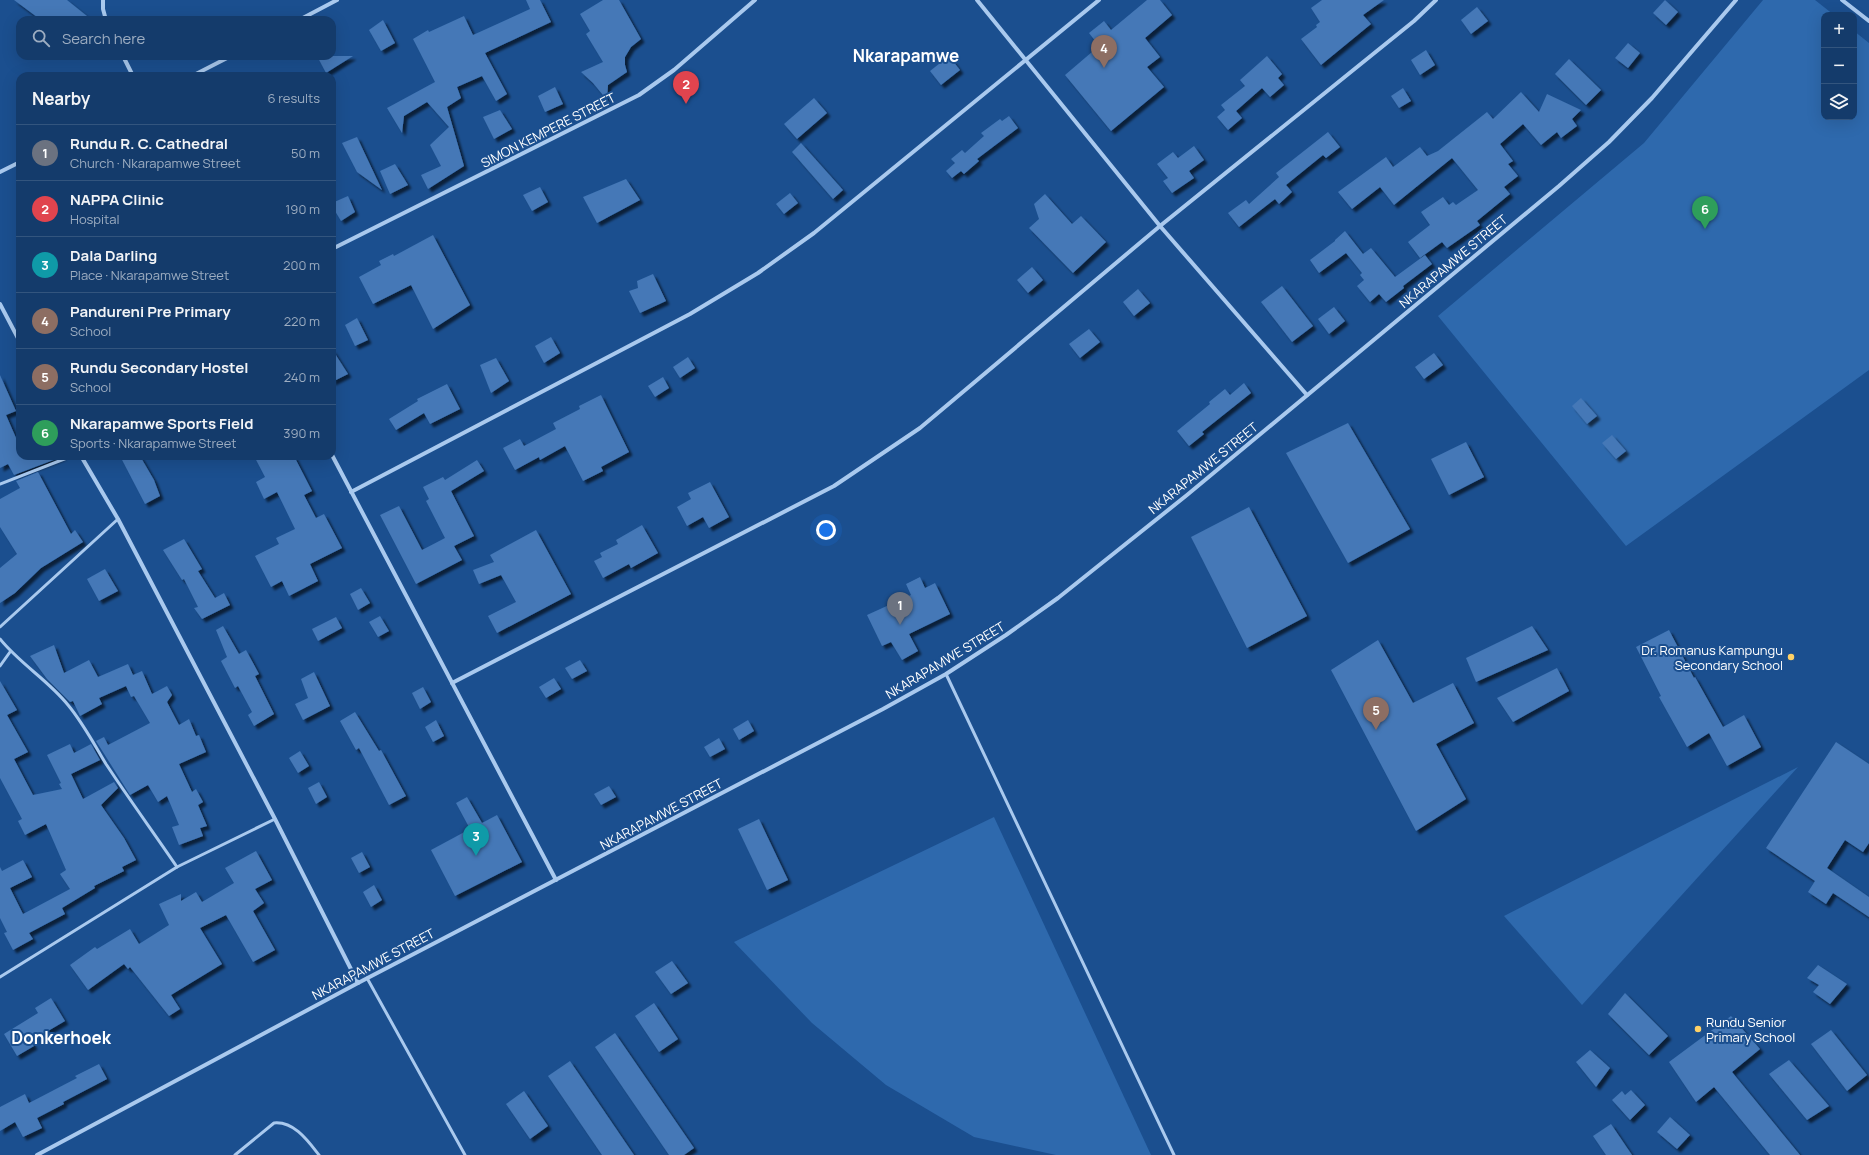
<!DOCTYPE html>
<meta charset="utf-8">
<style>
:root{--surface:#143b6b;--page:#214673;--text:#f1f3f6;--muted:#9dadc1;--line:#33557e;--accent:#d6ab8b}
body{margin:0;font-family:Manrope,sans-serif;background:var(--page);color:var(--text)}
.controls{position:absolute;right:12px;top:12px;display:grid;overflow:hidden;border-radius:8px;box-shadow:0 4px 16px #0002}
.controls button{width:36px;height:36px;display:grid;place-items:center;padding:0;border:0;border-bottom:1px solid var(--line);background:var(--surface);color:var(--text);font:20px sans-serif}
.you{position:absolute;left:826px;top:530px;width:14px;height:14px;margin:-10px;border:3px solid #fff;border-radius:50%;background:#1a73e8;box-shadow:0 0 0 6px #1a73e833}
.badge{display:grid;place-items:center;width:26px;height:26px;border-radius:50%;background:var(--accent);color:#fff;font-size:13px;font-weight:700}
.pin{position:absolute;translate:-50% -33px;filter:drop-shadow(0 1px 2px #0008)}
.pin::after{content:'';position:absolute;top:21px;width:14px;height:12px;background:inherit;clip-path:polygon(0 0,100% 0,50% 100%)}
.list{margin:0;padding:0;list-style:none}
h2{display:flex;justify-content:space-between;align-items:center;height:52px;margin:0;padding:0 16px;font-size:17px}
h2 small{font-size:13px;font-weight:400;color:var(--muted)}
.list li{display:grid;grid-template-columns:26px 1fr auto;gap:12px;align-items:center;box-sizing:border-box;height:56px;padding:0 16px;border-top:1px solid var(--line)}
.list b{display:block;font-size:15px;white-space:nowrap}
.list p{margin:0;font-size:13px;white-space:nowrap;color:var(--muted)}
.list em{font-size:13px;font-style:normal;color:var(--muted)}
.icon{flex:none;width:22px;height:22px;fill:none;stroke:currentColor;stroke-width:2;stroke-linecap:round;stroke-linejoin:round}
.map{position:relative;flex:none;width:1869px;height:1155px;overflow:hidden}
.search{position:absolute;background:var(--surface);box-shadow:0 4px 16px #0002;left:16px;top:16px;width:320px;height:44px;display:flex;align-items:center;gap:10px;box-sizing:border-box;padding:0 14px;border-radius:12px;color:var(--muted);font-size:15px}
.panel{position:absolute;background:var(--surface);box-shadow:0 4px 16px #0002;left:16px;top:72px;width:320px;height:388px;border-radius:12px}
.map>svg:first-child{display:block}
</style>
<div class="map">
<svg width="1869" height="1155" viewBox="0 0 1869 1155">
<defs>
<filter id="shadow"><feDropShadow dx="3.5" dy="3.5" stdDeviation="1" flood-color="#0009"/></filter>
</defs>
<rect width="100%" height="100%" fill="#1b4f8f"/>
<g fill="#2e69ad">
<path d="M1763,0H1815L1834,15H1824V117H1854V31L1869,43V370L1626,546L1438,316L1644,143Z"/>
<path d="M1798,767L1582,1005L1504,916Z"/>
<path d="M994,817L1151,1155H1056L974,1137L886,1085L812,1023L734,942Z"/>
</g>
<g fill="#4478b7" filter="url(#shadow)">
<path d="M14,0H67L92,20H41Z"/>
<path d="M526,0H540L551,22L485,53L507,94L496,101L482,76L457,87L461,98L447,107L464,166L428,189L421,175L441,166L430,145L449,127L427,102L404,116L402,133L387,108L435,82L413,39L428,30L429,32L464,16L473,35L530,9Z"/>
<path d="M603,0H619L641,39L631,47L625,57V65L627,72L608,85L607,100L593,83L581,72L603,62L586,34L590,31L580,14Z"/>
<path d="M1147,0H1160L1172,15L1145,38L1160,57L1147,67L1164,87L1111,131L1065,75L1099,46L1089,33L1104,21L1111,30Z"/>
<path d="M1322,0H1384L1363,15L1371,24L1321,65L1301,39L1317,27L1316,25L1320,22L1311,8Z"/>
<path d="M1665,0L1678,12L1666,25L1653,13Z"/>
<path d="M1477,7L1488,21L1471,34L1461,20Z"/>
<path d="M383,20L395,43L381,51L369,30Z"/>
<path d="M1628,43L1640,53L1628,68L1615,58Z"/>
<path d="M1426,50L1435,65L1420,75L1411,60Z"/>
<path d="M317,56H353L326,73Z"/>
<path d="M949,56L960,70L941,85L930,71Z"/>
<path d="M1267,56L1282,74L1278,78L1284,85L1270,97L1262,88L1236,111L1242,118L1228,130L1217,117L1225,110L1221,105L1245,86L1240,80Z"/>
<path d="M1569,59L1601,90L1586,105L1555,74Z"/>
<path d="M555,87L563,104L545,112L538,96Z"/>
<path d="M1403,88L1411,101L1399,108L1391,96Z"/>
<path d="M1521,92L1539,112L1547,94L1581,110L1572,119L1577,126L1561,138L1557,132L1541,145L1523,124L1500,144L1513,161L1508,164L1518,176L1504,187L1510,194L1477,221L1480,225L1447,248L1442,242L1420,258L1408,242L1430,225L1421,212L1443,197L1449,205L1453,202L1456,205L1478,190L1452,158L1394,205L1380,187L1352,209L1338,192L1386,157L1393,167L1420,147L1427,156L1438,151L1487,112L1493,119Z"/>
<path d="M814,98L827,113L797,139L784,124Z"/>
<path d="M500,110L512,129L494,139L483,117Z"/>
<path d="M1009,116L1018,128L977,159L979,161L964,174L961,171L952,178L946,171L955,163L951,159L962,150L965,153L984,136L981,133L1000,119L1002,121Z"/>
<path d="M1328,132L1340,147L1326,158L1323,155L1286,185L1292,192L1279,204L1275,199L1239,227L1228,213L1246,200L1249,204L1279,177L1276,173Z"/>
<path d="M357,137L382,190L357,172L342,143Z"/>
<path d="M801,143L843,190L833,199L792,152Z"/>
<path d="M1194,146L1204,160L1189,171L1194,178L1172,193L1163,181L1168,178L1157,164L1173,152L1178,158Z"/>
<path d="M395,164L408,185L390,194L380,171Z"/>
<path d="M626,179L640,200L597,223L583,197Z"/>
<path d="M540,187L548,202L532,211L523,195Z"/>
<path d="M790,193L798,203L784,214L776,204Z"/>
<path d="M1045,194L1072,224L1081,216L1106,242L1073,273L1029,228L1039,219L1034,204Z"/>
<path d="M348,196L355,212L341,221L332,206V203Z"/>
<path d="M1345,231L1363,254L1371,248L1395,277L1425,255L1432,264L1403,286L1404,288L1386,302L1379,294L1370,302L1357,286L1364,280L1360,275L1362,273L1346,253L1319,273L1310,260L1335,241V240Z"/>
<path d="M433,235L470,305L433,329L411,285L373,304L359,277L381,265L379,261L393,254L394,256Z"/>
<path d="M1032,267L1043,280L1028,293L1017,280Z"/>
<path d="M653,274L666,301L640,313L629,291L638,288L637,281Z"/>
<path d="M1282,286L1313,326L1292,342L1261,302Z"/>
<path d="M1138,289L1150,303L1134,316L1123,302Z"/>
<path d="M1334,307L1345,321L1329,334L1318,319Z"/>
<path d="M357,318L368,340L355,346L345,325Z"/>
<path d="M1089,329L1100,342L1080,358L1069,344Z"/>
<path d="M551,337L560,353L544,363L535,346Z"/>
<path d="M332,349L348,374L332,382Z"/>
<path d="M1434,353L1443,365L1424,379L1415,367Z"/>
<path d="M688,357L695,368L680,378L673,367Z"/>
<path d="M496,358L509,381L491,393L480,365Z"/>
<path d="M0,375L16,411L6,415L20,447V456H64L14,475L8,464L0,468Z"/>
<path d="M663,377L669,388L655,397L648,386Z"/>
<path d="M1244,383L1251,393L1202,432L1204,434L1189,446L1177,431L1210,404L1209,402L1225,389L1230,395Z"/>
<path d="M447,384L460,409L430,424L424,413L396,430L389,419L418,401L417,399Z"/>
<path d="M601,395L629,452L601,467L603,471L583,481L565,446L540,460L539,457L515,470L503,448L520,439L524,446L556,429L553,423L580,409L579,406Z"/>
<path d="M1581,398L1597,416L1587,424L1572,406Z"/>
<path d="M1348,423L1410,529L1348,563L1286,453Z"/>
<path d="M1612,435L1626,451L1616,459L1602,443Z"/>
<path d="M1466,442L1484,477L1449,495L1431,459Z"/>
<path d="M120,456H140L154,480L160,496L145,504Z"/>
<path d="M254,456H294L312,491L304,495L316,518L324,514L342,548L310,564L318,581L289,596L282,581L271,587L255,556L279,544L276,538L295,529L277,492L264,499L256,482L265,477Z"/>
<path d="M477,460L484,471L451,491L474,536L454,546L462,560L416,584L380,515L399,506L422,550L445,538L426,501L429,499L423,487L443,477L445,480Z"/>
<path d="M38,472L71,534L75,530L83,542L41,568L15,593L0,603V568L17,554L0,527V499L20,488L16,481Z"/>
<path d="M710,482L729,517L709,528L703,517L687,526L677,507L691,499L688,493Z"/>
<path d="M1249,507L1307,616L1247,648L1191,537Z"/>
<path d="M642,525L658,553L631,568L629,564L603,578L594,561L602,557L600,553L618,544L616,540Z"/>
<path d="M536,530L571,594L497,633L488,616L516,602L501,575L479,584L473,570L494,562L490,555Z"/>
<path d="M184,539L202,569L198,571L215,598L224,593L230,605L202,619L194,608L198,607L184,579L182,580L163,550Z"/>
<path d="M105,569L118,591L99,601L87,579Z"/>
<path d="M920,577L925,588L935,583L950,614L909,634L918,651L902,660L891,642L882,646L867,615L911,595L906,584Z"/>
<path d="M361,588L370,603L358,610L350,594Z"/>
<path d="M380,616L389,631L378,637L369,622Z"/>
<path d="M336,617L342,628L318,641L312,629Z"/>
<path d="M223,626L239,654L246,650L259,674L255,676L274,714L254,726L248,715L252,712L238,686L235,688L221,661L227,657L216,630Z"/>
<path d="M1532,626L1548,650L1476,682L1466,658Z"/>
<path d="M1669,630L1694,678L1695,677L1723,727L1744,715L1761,747L1727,766L1709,733L1687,747L1659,697L1661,696L1636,647Z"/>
<path d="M1378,640L1413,703L1453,683L1474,723L1436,744L1466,799L1416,831L1331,670Z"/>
<path d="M54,645L64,673L89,660L98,677L128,664L133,675L142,671L152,694L167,686L172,695L167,702L179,725L189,719L196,736L199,735L206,752L179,764L192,792L196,789L203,802L198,805L207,826L200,828L203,836L179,845L172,827L179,825L167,796L158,802L148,785L130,795L96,741L104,737L108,745L150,723L134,696L131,697L126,686L99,698L102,704L80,716L73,701L70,702L47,679L30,656Z"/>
<path d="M580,660L587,671L572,679L565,668Z"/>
<path d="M1557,668L1569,691L1513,722L1497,698Z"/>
<path d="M314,672L330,706L303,720L295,704L308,698L301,679Z"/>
<path d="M554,678L561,689L546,698L539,687Z"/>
<path d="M0,681L17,710L7,715L28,752L14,759L33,795L62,789L59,784L61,783L47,755L70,744L74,753L91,744L100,760L71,774L83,799L114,782L118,788L101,805L124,838L136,860L122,867L124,871L94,886L95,888L62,908L65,914L29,933L33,939L13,950L4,933L7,932L0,918V867L2,871L23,860L32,877L10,888L23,914L70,889L60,874L66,870L46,824L25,835L18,821L22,819L0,778Z"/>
<path d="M423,687L431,702L420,709L412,693Z"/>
<path d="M355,712L379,751L381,750L406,796L389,805L359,748L356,750L340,721Z"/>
<path d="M436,720L444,736L433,742L425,727Z"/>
<path d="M748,720L754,731L739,740L733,729Z"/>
<path d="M719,738L725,749L710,757L704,747Z"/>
<path d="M1836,742L1869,764V843L1863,852L1845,840L1827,868L1869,897V917L1833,893L1826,904L1808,892L1815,881L1766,848Z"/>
<path d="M300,751L309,766L298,773L289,758Z"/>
<path d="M319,782L327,797L316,804L308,788Z"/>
<path d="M609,786L616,797L601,805L594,794Z"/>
<path d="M467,797L482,823L497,815L522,862L455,896L431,850L470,829L456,803Z"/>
<path d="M759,819L788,880L767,890L738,829Z"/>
<path d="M256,851L272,880L255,889L264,903L253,911L275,950L253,962L226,915L200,928L222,964L171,995L180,1009L169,1016L130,967L128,969L124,964L88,990L70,965L95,947L97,949L130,929L139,944L169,925L159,904L181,894V901L196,892L202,902L234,883L225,868Z"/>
<path d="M362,852L370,867L359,873L351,858Z"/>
<path d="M374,885L382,900L371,907L363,892Z"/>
<path d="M672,961L688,983L671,994L655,972Z"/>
<path d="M1818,965L1847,984L1830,1004L1813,992L1819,985L1807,978Z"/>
<path d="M1625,993L1668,1036L1649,1055L1608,1014Z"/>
<path d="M51,998L65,1021L31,1041L34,1046L17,1056L4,1034L38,1013L35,1008Z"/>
<path d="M654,1003L678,1039L659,1052L635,1016Z"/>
<path d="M1731,1016L1760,1049L1732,1072L1800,1155H1770L1714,1087L1696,1102L1669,1062Z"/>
<path d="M1831,1030L1867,1075L1847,1091L1811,1044Z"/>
<path d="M615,1033L694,1148L684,1155H669L595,1047Z"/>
<path d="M1590,1050L1610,1068L1596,1087L1576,1062Z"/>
<path d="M1789,1060L1829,1106L1807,1120L1769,1074Z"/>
<path d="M570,1061L634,1155H602L548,1076Z"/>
<path d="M99,1064L107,1079L63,1102L64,1104L37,1118L42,1128L23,1137L15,1122L0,1131V1107L25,1094L29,1103L77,1078L75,1076Z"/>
<path d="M1631,1090L1645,1105L1630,1120L1612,1100L1622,1091L1625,1095Z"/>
<path d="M524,1091L548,1126L530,1139L506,1104Z"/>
<path d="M1670,1117L1690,1135L1677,1149L1657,1132Z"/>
<path d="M1611,1124L1632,1155H1606L1593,1136Z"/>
</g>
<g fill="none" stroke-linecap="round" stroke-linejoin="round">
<g stroke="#a9c9ee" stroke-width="3">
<path d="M0,484L72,456"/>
<path d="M0,627L118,519"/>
<path d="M0,639C20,664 48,680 68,705C83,723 94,744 106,764C129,799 154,833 177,867"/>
<path d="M0,666L10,652"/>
<path d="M946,674L1174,1155"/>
<path d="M0,977L177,867L275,819"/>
<path d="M367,978L465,1155"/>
<path d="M235,1155L274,1123C294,1121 308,1141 319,1155"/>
</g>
<g stroke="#a9c9ee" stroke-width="4">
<path d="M103,0V9L106,20"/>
<path d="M977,0L1160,226L1307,395"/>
<path d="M1842,0L1869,21"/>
<path d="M299,20L337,0"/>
<path d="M123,56L133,76"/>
<path d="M192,76L231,56"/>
<path d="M0,172L20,162"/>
<path d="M332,249L639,95L674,70L755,0"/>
<path d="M0,304L20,342"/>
<path d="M332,455L556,880"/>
<path d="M81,456L118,519L275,819L358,983"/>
<path d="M351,492L690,314L758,273L814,233L1099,0"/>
<path d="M452,683L834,486L920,428L1160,226L1414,21L1436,0"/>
<path d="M37,1155L358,983L883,709L946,674L1006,635L1058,598L1187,495L1559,186L1609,142L1652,98L1736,0"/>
</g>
</g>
<g fill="#ffd166" stroke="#1b4f8f" stroke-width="1.5">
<circle cx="1791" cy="657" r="4"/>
<circle cx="1698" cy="1029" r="4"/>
</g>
<g text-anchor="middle" stroke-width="4" stroke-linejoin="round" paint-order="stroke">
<g font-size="13" fill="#fff" stroke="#1b4f8f">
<text transform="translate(548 130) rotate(-27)" y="5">SIMON KEMPERE STREET</text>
<text transform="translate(1453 261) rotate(-40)" y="5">NKARAPAMWE STREET</text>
<text transform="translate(1203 468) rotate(-39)" y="5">NKARAPAMWE STREET</text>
<text transform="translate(945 660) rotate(-31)" y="5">NKARAPAMWE STREET</text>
<text transform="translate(661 814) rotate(-28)" y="5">NKARAPAMWE STREET</text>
<text transform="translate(373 964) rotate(-28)" y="5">NKARAPAMWE STREET</text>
</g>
<g font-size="13" fill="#fff" stroke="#1b4f8f" text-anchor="end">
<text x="1783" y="655">Dr. Romanus Kampungu<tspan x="1783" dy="15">Secondary School</tspan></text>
<text x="1706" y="1027" text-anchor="start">Rundu Senior<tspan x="1706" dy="15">Primary School</tspan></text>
</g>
<g font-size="17" font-weight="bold" fill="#fff" stroke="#1b4f8f">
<text x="906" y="62">Nkarapamwe</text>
<text x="61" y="1044">Donkerhoek</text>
</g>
</g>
</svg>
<div class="controls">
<button>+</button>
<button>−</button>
<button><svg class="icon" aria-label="layers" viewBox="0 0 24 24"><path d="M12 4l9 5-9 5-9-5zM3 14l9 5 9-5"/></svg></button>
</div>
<div class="you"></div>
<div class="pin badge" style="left:900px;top:625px;background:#6b7280">1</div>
<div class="pin badge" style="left:686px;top:104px;background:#e0444e">2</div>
<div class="pin badge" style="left:476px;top:856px;background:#0f9aa8">3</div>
<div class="pin badge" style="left:1104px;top:68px;background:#8d6e63">4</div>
<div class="pin badge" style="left:1376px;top:730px;background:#8d6e63">5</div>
<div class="pin badge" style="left:1705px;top:229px;background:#2e9e5b">6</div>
<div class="search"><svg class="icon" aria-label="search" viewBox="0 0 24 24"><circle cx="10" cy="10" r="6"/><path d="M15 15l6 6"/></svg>Search here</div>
<section class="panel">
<h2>Nearby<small>6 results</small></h2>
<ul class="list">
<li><span class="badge" style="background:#6b7280">1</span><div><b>Rundu R. C. Cathedral</b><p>Church · Nkarapamwe Street</p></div><em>50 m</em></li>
<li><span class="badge" style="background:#e0444e">2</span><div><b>NAPPA Clinic</b><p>Hospital</p></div><em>190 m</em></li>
<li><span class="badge" style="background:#0f9aa8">3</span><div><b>Dala Darling</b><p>Place · Nkarapamwe Street</p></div><em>200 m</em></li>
<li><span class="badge" style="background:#8d6e63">4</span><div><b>Pandureni Pre Primary</b><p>School</p></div><em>220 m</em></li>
<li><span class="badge" style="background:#8d6e63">5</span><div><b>Rundu Secondary Hostel</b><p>School</p></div><em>240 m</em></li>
<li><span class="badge" style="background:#2e9e5b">6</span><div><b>Nkarapamwe Sports Field</b><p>Sports · Nkarapamwe Street</p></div><em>390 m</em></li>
</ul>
</section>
</div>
